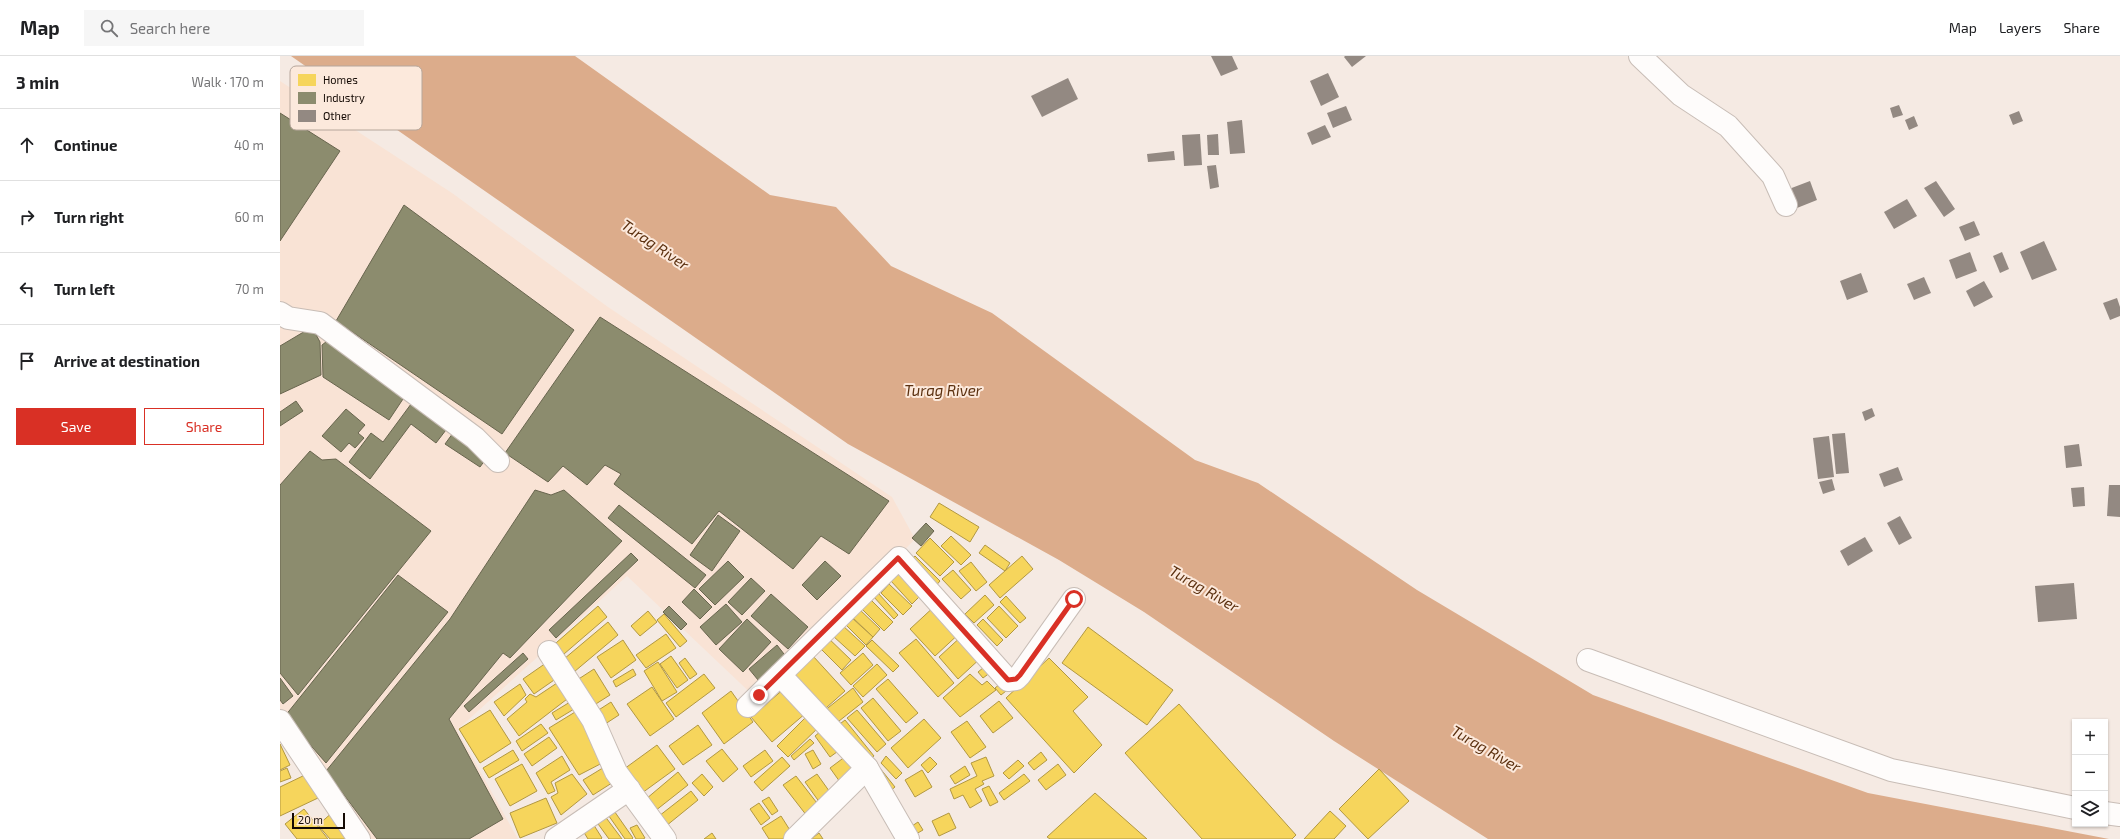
<!DOCTYPE html>
<meta charset="utf-8">
<style>
:root{--surface:#fff;--page:#f6f6f6;--text:#202124;--muted:#757577;--line:#e0e0e0;--accent:#d93025}
body{margin:0;font-family:"Exo 2",sans-serif;background:var(--page);color:var(--text)}
.controls{position:absolute;right:12px;bottom:12px;display:grid;overflow:hidden;border-radius:0px;box-shadow:0 1px 3px #0004}
.controls button{width:36px;height:36px;display:grid;place-items:center;padding:0;border:0;border-bottom:1px solid var(--line);background:var(--surface);color:var(--text);font:20px sans-serif}
.scale{position:absolute;left:12px;bottom:10px;width:53px;box-sizing:border-box;padding-left:4px;border:2px solid #140a04;border-top:0;font-size:11px;line-height:14px;white-space:nowrap;color:#140a04;-webkit-text-stroke:3px #fce9dc;paint-order:stroke}
.stop{position:absolute;width:12px;height:12px;margin:-9px;border:3px solid #d93025;border-radius:50%;background:#fff}
.stop.end{background:#d93025;border-color:#fff;box-shadow:0 1px 4px #0008}
.list{margin:0;padding:0;list-style:none}
h2{display:flex;justify-content:space-between;align-items:center;height:52px;margin:0;padding:0 16px;font-size:17px}
h2 small{font-size:13px;font-weight:400;color:var(--muted)}
.list li{display:grid;grid-template-columns:26px 1fr auto;gap:12px;align-items:center;box-sizing:border-box;height:72px;padding:0 16px;border-top:1px solid var(--line)}
.list b{display:block;font-size:15px;white-space:nowrap}
.list em{font-size:13px;font-style:normal;color:var(--muted)}
.actions{display:flex;gap:8px;padding:12px 16px}
.actions a{flex:1;padding:9px 0;border:1px solid var(--accent);border-radius:0px;text-align:center;font-size:14px;color:var(--accent)}
.actions .main{background:var(--accent);color:#fff}
.icon{flex:none;width:22px;height:22px;fill:none;stroke:currentColor;stroke-width:2;stroke-linecap:round;stroke-linejoin:round}
.map{position:relative;flex:none;width:1840px;height:783px;overflow:hidden}
header{display:flex;align-items:center;gap:24px;box-sizing:border-box;height:56px;padding:0 20px;background:var(--surface);border-bottom:1px solid var(--line)}
header strong{font-size:19px}
nav{display:flex;gap:22px;margin-inline-start:auto;font-size:14px}
.search{width:280px;height:36px;background:var(--page);display:flex;align-items:center;gap:10px;box-sizing:border-box;padding:0 14px;border-radius:0px;color:var(--muted);font-size:15px}
main{display:flex}
aside{flex:1;background:var(--surface)}
.map>svg:first-child{display:block}
</style>
<header>
<strong>Map</strong>
<div class="search"><svg class="icon" aria-label="search" viewBox="0 0 24 24"><circle cx="10" cy="10" r="6"/><path d="M15 15l6 6"/></svg>Search here</div>
<nav><a>Map</a><a>Layers</a><a>Share</a></nav>
</header>
<main>
<aside>
<h2>3 min<small>Walk · 170 m</small></h2>
<ul class="list">
<li><svg class="icon" aria-label="ahead" viewBox="0 0 24 24"><path d="M12 20V5M6 11l6-6 6 6"/></svg><div><b>Continue</b></div><em>40 m</em></li>
<li><svg class="icon" aria-label="right" viewBox="0 0 24 24"><path d="M7 20v-9h11M14 6l5 5-5 5"/></svg><div><b>Turn right</b></div><em>60 m</em></li>
<li><svg class="icon" aria-label="left" viewBox="0 0 24 24"><path d="M17 20v-9H6M10 6l-5 5 5 5"/></svg><div><b>Turn left</b></div><em>70 m</em></li>
<li><svg class="icon" aria-label="arrive" viewBox="0 0 24 24"><path d="M6 21V4h12l-3 4 3 4H6"/></svg><div><b>Arrive at destination</b></div></li>
</ul>
<div class="actions"><a class="main">Save</a><a>Share</a></div>
</aside>
<div class="map">
<svg width="1840" height="783" viewBox="0 0 1840 783">
<rect width="100%" height="100%" fill="#f5eae3"/>
<path fill="#f9e3d5" d="M0,25L172,137L328,251L612,441L635,483L479,645L347,520L177,674L238,783H74L0,675Z"/>
<path fill="#dcac8b" d="M11,0H295L490,139L556,151L611,210L712,257L915,404L978,427L1137,534L1313,639L1588,737L1829,783H1208L1054,685L864,556L779,504L568,388Z"/>
<g fill="#f6d55c" stroke="#b29842">
<path d="M659,447L699,471L690,486L650,461Z"/>
<path d="M671,480L691,499L681,509L661,490Z"/>
<path d="M650,482L674,506L660,520L636,497Z"/>
<path d="M705,489L730,507L725,515L699,497Z"/>
<path d="M635,500L660,525L653,533L627,507Z"/>
<path d="M742,500L753,513L720,542L709,529Z"/>
<path d="M691,506L707,526L696,535L679,515Z"/>
<path d="M623,513L645,535L632,548L611,525Z"/>
<path d="M673,514L691,534L681,543L662,523Z"/>
<path d="M609,528L632,550L623,559L601,537Z"/>
<path d="M598,537L618,559L614,563L593,540Z"/>
<path d="M705,539L714,549L694,567L685,558Z"/>
<path d="M726,540L746,562L740,567L720,546Z"/>
<path d="M590,543L613,566L604,575L581,552Z"/>
<path d="M657,548L682,575L655,600L630,573Z"/>
<path d="M318,550L327,561L277,604L268,594Z"/>
<path d="M719,550L738,570L726,582L707,562Z"/>
<path d="M579,553L600,573L593,581L572,561Z"/>
<path d="M368,555L377,566L360,580L351,570Z"/>
<path d="M384,558L407,585L400,591L377,564Z"/>
<path d="M571,561L593,581L586,589L565,568Z"/>
<path d="M703,563L723,584L717,590L697,569Z"/>
<path d="M328,566L338,579L288,621L278,608Z"/>
<path d="M562,569L585,590L575,600L553,580Z"/>
<path d="M808,571L893,634L867,669L782,607Z"/>
<path d="M386,578L396,592L366,612L356,599Z"/>
<path d="M544,578L571,604L562,614L535,587Z"/>
<path d="M684,578L703,600L678,623L659,601Z"/>
<path d="M636,583L674,627L658,641L619,597Z"/>
<path d="M343,584L356,604L331,622L317,601Z"/>
<path d="M592,584L619,610L613,616L586,590Z"/>
<path d="M583,597L593,609L571,629L560,617Z"/>
<path d="M391,600L408,624L397,632L380,608Z"/>
<path d="M533,600L565,635L546,652L514,618Z"/>
<path d="M405,602L417,618L410,623L399,607Z"/>
<path d="M769,602L808,641L793,655L822,689L794,717L726,642Z"/>
<path d="M378,606L397,636L382,645L364,615Z"/>
<path d="M266,607L277,622L254,638L243,623Z"/>
<path d="M709,607L715,613L703,622L698,616Z"/>
<path d="M597,608L607,619L583,641L573,630Z"/>
<path d="M314,613L330,639L311,651L294,626Z"/>
<path d="M353,613L356,619L336,631L333,625Z"/>
<path d="M424,618L435,632L396,661L386,647Z"/>
<path d="M690,618L702,629L707,625L716,634L680,661L663,642Z"/>
<path d="M608,623L638,657L626,667L596,633Z"/>
<path d="M725,624L731,631L721,639L715,632Z"/>
<path d="M280,625L291,640L239,680L227,663L247,646L245,643L250,638L256,641Z"/>
<path d="M240,628L246,639L224,660L214,646Z"/>
<path d="M372,631L394,663L370,680L347,648Z"/>
<path d="M505,632L526,657L492,686L471,661Z"/>
<path d="M573,632L583,646L554,669L544,655Z"/>
<path d="M451,635L473,666L444,688L422,657Z"/>
<path d="M593,642L621,675L608,685L581,652Z"/>
<path d="M295,643L299,650L276,664L272,657Z"/>
<path d="M719,645L733,662L713,677L700,660Z"/>
<path d="M331,646L339,659L322,670L314,657Z"/>
<path d="M899,648L1016,779L1012,783H922L845,697Z"/>
<path d="M300,653L328,704L299,719L269,672Z"/>
<path d="M210,654L231,687L200,707L179,673Z"/>
<path d="M577,654L606,688L597,696L567,662Z"/>
<path d="M529,658L541,669L508,701L497,690Z"/>
<path d="M644,663L661,682L628,712L611,692Z"/>
<path d="M565,664L594,700L585,706L556,671Z"/>
<path d="M687,665L706,691L690,702L671,676Z"/>
<path d="M261,668L268,677L242,695L236,685Z"/>
<path d="M418,669L432,689L403,709L389,690Z"/>
<path d="M546,671L561,693L550,701L535,680Z"/>
<path d="M269,681L277,692L252,710L244,698Z"/>
<path d="M530,683L534,687L514,704L511,700Z"/>
<path d="M0,688L10,709L0,714Z"/>
<path d="M377,689L395,713L362,737L344,713Z"/>
<path d="M442,693L458,713L443,726L426,705Z"/>
<path d="M233,694L239,704L209,722L203,712Z"/>
<path d="M485,694L493,705L471,721L463,710Z"/>
<path d="M533,694L541,708L533,713L525,698Z"/>
<path d="M761,696L767,704L754,714L748,707Z"/>
<path d="M570,697L580,712L560,726L550,712Z"/>
<path d="M282,700L290,714L271,726L275,735L268,738L256,717Z"/>
<path d="M606,700L622,717L616,723L601,707Z"/>
<path d="M502,701L510,710L482,735L474,726Z"/>
<path d="M650,701L657,708L648,717L641,709Z"/>
<path d="M706,701L714,720L702,725L704,728L695,733L702,745L690,752L683,739L674,743L670,733L697,720L691,707Z"/>
<path d="M738,704L744,710L729,723L723,717Z"/>
<path d="M242,708L257,735L230,750L215,723Z"/>
<path d="M778,708L786,719L766,734L758,724Z"/>
<path d="M326,710L335,725L313,739L303,724Z"/>
<path d="M685,710L690,719L675,728L670,720Z"/>
<path d="M599,711L615,731L610,735L594,715Z"/>
<path d="M7,712L11,722L0,726V715Z"/>
<path d="M1099,713L1129,745L1088,783L1059,753Z"/>
<path d="M642,714L652,731L635,741L625,724Z"/>
<path d="M398,716L408,729L375,755L366,743Z"/>
<path d="M27,718L38,742L0,760V731Z"/>
<path d="M292,718L307,738L281,759L271,741L278,737L275,727Z"/>
<path d="M422,718L433,731L424,740L412,727Z"/>
<path d="M537,718L552,739L540,747L525,726Z"/>
<path d="M744,718L750,725L724,744L719,737Z"/>
<path d="M516,720L540,751L527,760L503,729Z"/>
<path d="M709,730L718,746L710,750L702,733Z"/>
<path d="M411,735L418,744L386,770L379,760Z"/>
<path d="M815,737L867,783H770L767,781Z"/>
<path d="M489,741L498,755L492,759L482,745Z"/>
<path d="M266,742L277,767L240,782L230,757Z"/>
<path d="M479,747L490,762L481,769L470,753Z"/>
<path d="M330,749L353,782L352,783H345L324,753Z"/>
<path d="M24,753L48,783H17L5,768Z"/>
<path d="M321,755L342,783H329L313,761Z"/>
<path d="M1050,755L1066,770L1054,783H1024Z"/>
<path d="M53,756L70,783H50L38,769Z"/>
<path d="M669,757L676,772L659,780L652,765Z"/>
<path d="M501,760L513,779L506,783H489L482,772Z"/>
<path d="M310,763L322,782L321,783H308L300,770Z"/>
<path d="M638,766L643,774L636,778L632,770Z"/>
<path d="M357,769L365,782L363,783H356L350,772Z"/>
<path d="M432,777L436,783H424Z"/>
<path d="M539,777L543,783H531Z"/>
</g>
<g fill="#8c8c6e" stroke="#68654e">
<path d="M0,57L60,95L0,185Z"/>
<path d="M124,149L294,274L222,378L56,265Z"/>
<path d="M320,261L609,445L569,498L541,480L513,513L439,455L412,488L334,428L341,418L325,409L307,429L283,410L268,426L225,397Z"/>
<path d="M32,271L40,286L41,319L0,338V290Z"/>
<path d="M51,282L129,334L109,364L43,321L42,289Z"/>
<path d="M134,344L169,370L156,387L131,368L90,423L69,406L91,377L103,386Z"/>
<path d="M16,345L23,355L0,370V356Z"/>
<path d="M66,353L85,369L78,377L84,382L75,392L69,387L61,396L42,380Z"/>
<path d="M173,377L208,400L200,411L165,388Z"/>
<path d="M30,395L42,404L56,403L151,475L18,639L0,617V429Z"/>
<path d="M255,434L271,439L284,434L342,485L230,602L223,597L169,663L223,763L189,783H97L46,715L170,563Z"/>
<path d="M339,449L426,519L415,532L328,462Z"/>
<path d="M438,459L460,475L432,515L410,499Z"/>
<path d="M646,467L654,475L641,490L632,482Z"/>
<path d="M351,497L358,504L276,582L269,574Z"/>
<path d="M448,505L464,521L435,549L419,533Z"/>
<path d="M545,505L561,520L537,544L522,529Z"/>
<path d="M118,519L168,556L46,707L5,660Z"/>
<path d="M471,522L485,535L462,559L448,546Z"/>
<path d="M414,533L432,551L420,563L402,546Z"/>
<path d="M491,538L528,571L508,593L471,560Z"/>
<path d="M446,548L462,566L436,589L420,571Z"/>
<path d="M389,550L407,568L401,574L383,556Z"/>
<path d="M467,563L491,586L463,616L439,593Z"/>
<path d="M497,589L511,607L483,630L469,613Z"/>
<path d="M243,597L248,603L189,656L184,650Z"/>
<path d="M0,622L13,640L3,648L0,644Z"/>
</g>
<g fill="#938982">
<path d="M931,0H952L958,13L941,20Z"/>
<path d="M1065,0H1086L1072,11L1064,1Z"/>
<path d="M1048,17L1059,41L1041,50L1030,25Z"/>
<path d="M788,22L798,43L762,61L751,40Z"/>
<path d="M1619,49L1623,59L1613,62L1610,52Z"/>
<path d="M1066,50L1072,64L1053,72L1047,57Z"/>
<path d="M1739,55L1743,65L1733,69L1729,59Z"/>
<path d="M1634,60L1638,70L1629,74L1625,64Z"/>
<path d="M962,64L965,97L950,98L947,66Z"/>
<path d="M1045,69L1051,81L1032,89L1027,77Z"/>
<path d="M920,78L922,109L904,110L902,79Z"/>
<path d="M938,78L939,99H928L927,79Z"/>
<path d="M894,95L895,104L868,106L867,98Z"/>
<path d="M936,109L939,131L930,133L927,110Z"/>
<path d="M1530,125L1537,144L1517,152L1509,133Z"/>
<path d="M1656,125L1675,153L1664,161L1644,132Z"/>
<path d="M1627,143L1637,160L1614,173L1604,156Z"/>
<path d="M1694,165L1700,179L1685,185L1679,171Z"/>
<path d="M1764,185L1777,214L1752,224L1740,196Z"/>
<path d="M1690,196L1697,215L1676,223L1669,204Z"/>
<path d="M1722,196L1729,213L1720,217L1713,200Z"/>
<path d="M1581,217L1588,236L1567,244L1560,225Z"/>
<path d="M1644,221L1651,237L1634,244L1627,228Z"/>
<path d="M1704,225L1713,241L1694,251L1686,235Z"/>
<path d="M1837,242L1840,251V260L1830,264L1823,247Z"/>
<path d="M1592,352L1595,360L1585,365L1582,356Z"/>
<path d="M1565,377L1569,417L1556,418L1552,378Z"/>
<path d="M1549,380L1554,421L1538,423L1533,382Z"/>
<path d="M1799,388L1802,410L1786,412L1784,390Z"/>
<path d="M1618,411L1623,424L1604,431L1599,418Z"/>
<path d="M1552,423L1555,434L1543,438L1539,426Z"/>
<path d="M1829,429H1840V461L1827,460Z"/>
<path d="M1804,431L1805,450L1793,451L1791,432Z"/>
<path d="M1620,460L1632,482L1619,489L1607,467Z"/>
<path d="M1585,481L1593,495L1568,510L1560,495Z"/>
<path d="M1794,527L1797,563L1758,566L1755,530Z"/>
</g>
<g fill="none" stroke-linecap="round" stroke-linejoin="round">
<g stroke="#c8bdb6" stroke-width="24">
<g id="minor">
<path d="M1360,0L1401,39L1448,70L1493,120L1506,149"/>
<path d="M0,257L8,262L40,267L195,382L218,405"/>
<path d="M269,596L313,664L336,716L385,783"/>
<path d="M1308,604L1611,714L1795,752"/>
<path d="M500,619L587,712L628,783"/>
<path d="M468,650L619,502L728,624L736,623L740,619L794,543"/>
<path d="M0,665L79,783"/>
<path d="M1825,757L1840,759"/>
<path d="M276,783L349,733"/>
<path d="M515,783L587,712"/>
</g>
</g>
<use href="#minor" stroke="#fefcfb" stroke-width="22"/>
</g>
<g fill="none" stroke-linecap="round" stroke-linejoin="round">
<path stroke="#d93025" stroke-width="5" d="M479,639L618,502L728,624L736,623L740,619L794,543"/>
</g>
<g text-anchor="middle" stroke-width="4" stroke-linejoin="round" paint-order="stroke">
<g font-size="15" font-style="italic" fill="#5c3110" stroke="#fce9dc">
<text transform="translate(375 189) rotate(34)" y="5">Turag River</text>
<text x="663" y="340">Turag River</text>
<text transform="translate(924 533) rotate(30)" y="5">Turag River</text>
<text transform="translate(1206 693) rotate(30)" y="5">Turag River</text>
</g>
</g>
<rect x="10" y="10" width="132" height="64" rx="6" fill="#fce9dc" stroke="#b6a69b" stroke-width="1"/>
<rect x="18" y="18" width="18" height="12" fill="#f6d55c"/>
<rect x="18" y="36" width="18" height="12" fill="#8c8c6e"/>
<rect x="18" y="54" width="18" height="12" fill="#938982"/>
<g font-size="11" fill="#140a04">
<text x="43" y="28">Homes</text>
<text x="43" y="46">Industry</text>
<text x="43" y="64">Other</text>
</g>
</svg>
<div class="controls">
<button>+</button>
<button>−</button>
<button><svg class="icon" aria-label="layers" viewBox="0 0 24 24"><path d="M12 4l9 5-9 5-9-5zM3 14l9 5 9-5"/></svg></button>
</div>
<div class="scale">20 m</div>
<div class="stop" style="left:794px;top:543px"></div>
<div class="stop end" style="left:479px;top:639px"></div>
</div>
</main>
